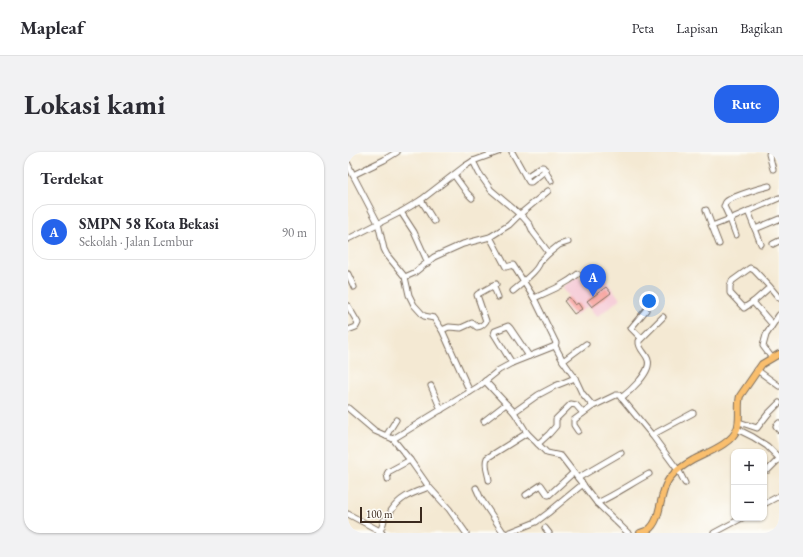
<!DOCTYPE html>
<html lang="id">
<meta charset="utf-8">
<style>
:root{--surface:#fff;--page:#f2f2f3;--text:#2b2b33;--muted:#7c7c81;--line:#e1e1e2;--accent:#2563eb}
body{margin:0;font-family:"EB Garamond",serif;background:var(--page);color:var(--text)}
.controls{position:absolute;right:12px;bottom:12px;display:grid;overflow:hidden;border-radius:8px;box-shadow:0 1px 3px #0004}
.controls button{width:36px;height:36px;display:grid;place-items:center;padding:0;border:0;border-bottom:1px solid var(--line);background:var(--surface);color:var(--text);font:20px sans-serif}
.scale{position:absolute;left:12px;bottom:10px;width:62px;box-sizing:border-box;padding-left:4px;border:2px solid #3b2a1e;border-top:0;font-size:11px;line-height:14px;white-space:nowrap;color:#3b2a1e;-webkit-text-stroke:3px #fdfcf7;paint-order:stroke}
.you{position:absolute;left:301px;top:149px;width:14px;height:14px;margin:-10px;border:3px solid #fff;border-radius:50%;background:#1a73e8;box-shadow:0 0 0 6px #1a73e833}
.badge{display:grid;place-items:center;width:26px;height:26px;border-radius:50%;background:var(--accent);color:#fff;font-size:13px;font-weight:700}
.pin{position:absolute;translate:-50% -33px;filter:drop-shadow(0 1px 2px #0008)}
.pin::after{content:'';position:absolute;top:21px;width:14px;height:12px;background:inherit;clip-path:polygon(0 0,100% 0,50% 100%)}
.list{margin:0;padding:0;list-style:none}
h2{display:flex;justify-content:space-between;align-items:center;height:52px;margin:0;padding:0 16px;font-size:17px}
h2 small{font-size:13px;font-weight:400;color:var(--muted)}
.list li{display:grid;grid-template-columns:26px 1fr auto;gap:12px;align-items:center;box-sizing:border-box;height:56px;margin:0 8px 8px;padding:0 8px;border:1px solid var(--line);border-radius:16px}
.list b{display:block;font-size:15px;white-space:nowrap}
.list p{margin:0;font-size:13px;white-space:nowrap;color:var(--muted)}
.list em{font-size:13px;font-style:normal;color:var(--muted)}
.map{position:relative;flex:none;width:431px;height:381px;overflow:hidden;border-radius:16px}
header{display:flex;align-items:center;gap:24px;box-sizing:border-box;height:56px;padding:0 20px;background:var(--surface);border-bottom:1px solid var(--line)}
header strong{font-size:19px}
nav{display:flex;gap:22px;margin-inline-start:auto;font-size:14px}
.intro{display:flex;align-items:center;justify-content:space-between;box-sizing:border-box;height:96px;padding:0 24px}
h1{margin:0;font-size:28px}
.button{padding:10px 18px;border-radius:16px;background:var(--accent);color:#fff;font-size:14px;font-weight:700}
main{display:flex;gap:24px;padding:0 24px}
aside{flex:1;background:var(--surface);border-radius:16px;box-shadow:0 1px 3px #0004}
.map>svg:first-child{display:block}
</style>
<header>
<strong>Mapleaf</strong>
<nav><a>Peta</a><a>Lapisan</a><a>Bagikan</a></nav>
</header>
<div class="intro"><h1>Lokasi kami</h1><a class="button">Rute</a></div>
<main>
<aside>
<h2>Terdekat<small></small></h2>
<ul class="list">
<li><span class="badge">A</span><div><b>SMPN 58 Kota Bekasi</b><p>Sekolah · Jalan Lembur</p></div><em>90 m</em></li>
</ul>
</aside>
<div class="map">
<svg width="431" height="381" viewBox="0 0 431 381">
<rect width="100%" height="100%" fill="#fdfcf7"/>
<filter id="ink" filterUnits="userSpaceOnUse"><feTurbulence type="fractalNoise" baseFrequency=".025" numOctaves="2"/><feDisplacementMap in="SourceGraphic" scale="8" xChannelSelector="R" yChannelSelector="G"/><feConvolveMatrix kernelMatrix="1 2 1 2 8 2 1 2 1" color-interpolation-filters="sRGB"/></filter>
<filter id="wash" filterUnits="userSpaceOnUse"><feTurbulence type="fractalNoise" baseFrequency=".012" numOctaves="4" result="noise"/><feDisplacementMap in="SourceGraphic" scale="16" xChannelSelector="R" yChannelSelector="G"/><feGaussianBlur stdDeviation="0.9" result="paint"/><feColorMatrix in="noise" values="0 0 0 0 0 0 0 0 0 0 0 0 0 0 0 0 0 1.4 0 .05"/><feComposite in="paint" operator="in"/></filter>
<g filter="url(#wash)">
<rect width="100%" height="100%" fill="#f4e9d3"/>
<path fill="#f6cfd9" d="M230,124L242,140L258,128L272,147L249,165L240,154L226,165L214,149L221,144L214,135Z"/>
<g id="blocks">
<g fill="#f8aaa5">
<path d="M258,135L263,141L244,155L239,149Z"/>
<path d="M221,145L227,153L230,151L234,157L226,162L216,149Z"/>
</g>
</g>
</g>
<g filter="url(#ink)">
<use href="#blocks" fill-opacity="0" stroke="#7c6d5d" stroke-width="1"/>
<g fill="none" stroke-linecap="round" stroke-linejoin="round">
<g stroke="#7c6d5d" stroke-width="7">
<g id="minor">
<path d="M164,0L178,25L193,15H195L203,29"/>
<path d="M424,0L421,2L425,17"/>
<path d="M125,9L131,21L143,38L175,65L182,73L185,80L201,101L192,110C190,118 182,123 176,129"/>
<path d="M0,12L5,23L30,71L36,97L39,103L57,125L61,143L66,153L76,164L86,166L94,178L122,240"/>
<path d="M5,23L36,8L49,0"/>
<path d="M106,23L119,41L124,46"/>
<path d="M178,25L181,30H183L198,18"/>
<path d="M73,48L86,69"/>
<path d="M358,58L364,74"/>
<path d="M400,59L413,92"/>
<path d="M53,60L66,80L80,111"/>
<path d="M407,77L431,67"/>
<path d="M388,83L382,67L431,46"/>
<path d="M142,85L158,115L165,113L186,146L208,191L207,194L215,209L227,226L234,241L245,254L268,243H271L304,283L332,321L337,331"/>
<path d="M0,87L53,60L73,48L117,14L125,9L150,0"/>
<path d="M371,92L364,74L382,67L376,54C377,53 377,51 378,50C382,45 413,36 421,34"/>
<path d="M425,92L431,89"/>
<path d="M201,101L211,93L220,90"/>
<path d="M0,122L6,135"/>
<path d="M57,125L66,121L86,105L115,92L142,85L161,73L171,63L200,39"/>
<path d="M145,133L150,145"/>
<path d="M422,135L406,118L402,116L384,129L382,134V141L396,156L405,150L422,135L431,146"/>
<path d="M165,139L176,130"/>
<path d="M186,146C202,139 217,133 230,122"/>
<path d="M405,150L424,172"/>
<path d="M0,154L10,171L8,175L0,178"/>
<path d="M94,178L101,175L113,176L124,171L129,175C133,175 135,173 138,169L129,143L130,142L148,132"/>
<path d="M293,186L283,176L298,158"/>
<path d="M424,206L415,194L418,183L431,163"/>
<path d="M215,209L238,192"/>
<path d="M164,211L146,182L147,179L160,174L162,176L181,204"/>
<path d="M409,218L431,234"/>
<path d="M137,229L166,260L179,281L199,301L213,304L249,351L280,381"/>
<path d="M83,234L93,258"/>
<path d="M273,246C281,240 304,220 300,208C298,201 290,197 291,189L315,165"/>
<path d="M0,256L27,279L45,287L130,235L151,218L164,211L207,194"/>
<path d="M166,260L190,243L207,234L227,226"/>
<path d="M136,269L158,252"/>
<path d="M391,270L409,276L420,262L431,251"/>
<path d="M431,271L428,274L431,278"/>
<path d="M389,277L405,285L419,294L431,306"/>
<path d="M230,279L226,273V268L245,254"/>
<path d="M304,283L345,261"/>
<path d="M38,284L48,268"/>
<path d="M45,287L62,308L81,335L101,357L118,381"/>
<path d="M190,292L201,282L208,274V267L223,252L228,253L235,261"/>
<path d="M420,318L431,307"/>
<path d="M230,326L261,308L273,301"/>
<path d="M40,327L39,322L40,320L62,308"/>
<path d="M141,328C140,321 136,313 139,306L179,281"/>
<path d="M128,336L133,347L155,380L157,381"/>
<path d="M178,343L193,333L200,343H201L225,321"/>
<path d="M249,351C267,343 284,331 301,322"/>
<path d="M416,352L431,344"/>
<path d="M43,359C53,344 65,341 81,335"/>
<path d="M0,362L32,379L34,381"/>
<path d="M197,376L201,381"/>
<path d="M30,380C34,378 35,372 36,368"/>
<path d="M160,381L188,370L200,361L235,332"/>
<path d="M366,381L394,366"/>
</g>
</g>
<g stroke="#7c6d5d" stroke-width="8">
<path id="major" d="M292,381C294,380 298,379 300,378C314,369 311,340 321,327C327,319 336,313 345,308C358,301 384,292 389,277C393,267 389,254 392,244L414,212L431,202"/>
</g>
<use href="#minor" stroke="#fff" stroke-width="5"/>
<use href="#major" stroke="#f9be6d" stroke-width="6"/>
</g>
</g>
</svg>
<div class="controls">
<button>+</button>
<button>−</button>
</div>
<div class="scale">100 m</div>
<div class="you"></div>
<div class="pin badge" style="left:245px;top:145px">A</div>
</div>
</main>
